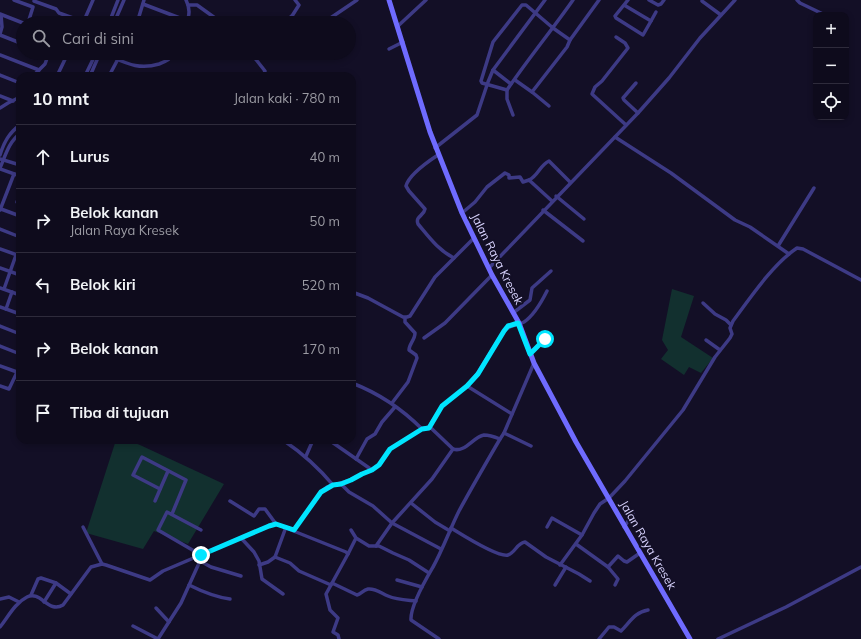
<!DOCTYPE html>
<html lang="id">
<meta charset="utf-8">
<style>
:root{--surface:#0e0b1c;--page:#1c1929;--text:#f1f3f6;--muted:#9b9ba3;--line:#2e2b3b}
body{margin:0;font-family:Mulish,sans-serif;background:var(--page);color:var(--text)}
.controls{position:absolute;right:12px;top:12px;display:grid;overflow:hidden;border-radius:8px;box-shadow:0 2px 6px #0003}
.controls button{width:36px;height:36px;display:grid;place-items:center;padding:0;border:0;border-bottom:1px solid var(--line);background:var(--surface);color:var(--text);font:20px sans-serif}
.stop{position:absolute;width:12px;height:12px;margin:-9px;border:3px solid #00e5ff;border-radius:50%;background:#fff}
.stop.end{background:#00e5ff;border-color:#fff;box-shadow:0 1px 4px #0008}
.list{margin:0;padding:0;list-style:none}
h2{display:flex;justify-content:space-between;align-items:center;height:52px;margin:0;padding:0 16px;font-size:17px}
h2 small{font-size:13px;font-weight:400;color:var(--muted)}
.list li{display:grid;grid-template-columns:26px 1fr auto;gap:12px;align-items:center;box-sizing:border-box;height:64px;padding:0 16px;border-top:1px solid var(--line)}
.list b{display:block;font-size:15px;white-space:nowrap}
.list p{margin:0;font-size:13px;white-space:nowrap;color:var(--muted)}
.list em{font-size:13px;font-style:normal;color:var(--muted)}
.icon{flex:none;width:22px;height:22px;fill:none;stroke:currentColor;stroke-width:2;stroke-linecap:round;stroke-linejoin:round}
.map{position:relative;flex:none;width:861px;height:639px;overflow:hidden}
.search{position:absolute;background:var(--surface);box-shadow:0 2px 6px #0003;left:16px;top:16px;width:340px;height:44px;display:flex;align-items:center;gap:10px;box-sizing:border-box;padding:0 14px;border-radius:22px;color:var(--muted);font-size:15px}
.panel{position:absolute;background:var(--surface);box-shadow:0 2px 6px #0003;left:16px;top:72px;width:340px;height:372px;border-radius:12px}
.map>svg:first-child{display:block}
</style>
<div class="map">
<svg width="861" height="639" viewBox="0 0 861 639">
<rect width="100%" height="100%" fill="#130f26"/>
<g fill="#12302f">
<path d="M672,289L694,296L681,337L713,358L701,373L689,367L684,375L661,359L668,350L662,340Z"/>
<path d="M116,440H127L140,445L224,484L188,544L154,531L143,549L86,533Z"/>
</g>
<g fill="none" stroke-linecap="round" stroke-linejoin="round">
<g stroke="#3d3a85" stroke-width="3.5">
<path d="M14,0L33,7L28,23"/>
<path d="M649,0L658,5L661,4L664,0"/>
<path d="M797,0L800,3L825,15"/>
<path d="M34,1L56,9L59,13L84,22"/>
<path d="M702,1L721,15"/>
<path d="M143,4L185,20L188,18C190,12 189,6 186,0"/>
<path d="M188,5H197L222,23"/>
<path d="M624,5L651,21L643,35L616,18L615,16L628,0"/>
<path d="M0,14L23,23"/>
<path d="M292,16L299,5L295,0"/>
<path d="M651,21L656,12"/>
<path d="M83,23L93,0"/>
<path d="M109,23L118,0"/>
<path d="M114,23L124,0"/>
<path d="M137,23L144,0"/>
<path d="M283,23L292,16L298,23"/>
<path d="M323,23L357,0"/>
<path d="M398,26L426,0"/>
<path d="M0,34L2,27L1,15"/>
<path d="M0,35L23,44"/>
<path d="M616,37L625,43L628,48L602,81L595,87L592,94L626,125"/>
<path d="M570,40L553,28L526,5H522L493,42L481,81L482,83L507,90C528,59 552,30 573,0"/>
<path d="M389,49L403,42"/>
<path d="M102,53C123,61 136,71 159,64C165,62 171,59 174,53"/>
<path d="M161,53L172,57"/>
<path d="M254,53V57L265,71L263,76"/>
<path d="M0,55L39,70"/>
<path d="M493,70L511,84"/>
<path d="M0,75L20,83"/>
<path d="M33,76L45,64L49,53"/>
<path d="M57,76L68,53"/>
<path d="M85,76L96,53"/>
<path d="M90,76L100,53"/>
<path d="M109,76L118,59"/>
<path d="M515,80L532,92L567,47L570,40L599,0"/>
<path d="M636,83L623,98L624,100L638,113"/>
<path d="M507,90V99L513,115"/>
<path d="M532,92L549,106"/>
<path d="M0,96L13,101"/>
<path d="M0,108L8,103L20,97"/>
<path d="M615,137L671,173L735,220L750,227L789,254"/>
<path d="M435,148L477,115L488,82L493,70L545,0"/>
<path d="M0,155C4,142 9,133 20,125"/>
<path d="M438,155C429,161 409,174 406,186L409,191L425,209C424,216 415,216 418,224C429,237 438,250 454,258"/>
<path d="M0,159L20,165"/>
<path d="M0,168C5,157 9,141 20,134"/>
<path d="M0,169L20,176"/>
<path d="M529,180C538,176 540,165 549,161L570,182"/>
<path d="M556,196L584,219"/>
<path d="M17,202L20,194"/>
<path d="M1,209L20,216"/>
<path d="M0,210L14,174"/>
<path d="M543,210L583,241"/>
<path d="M462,213L475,202L487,187L505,173L509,175V178L520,177L523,182L529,180L552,201"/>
<path d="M0,229L20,237"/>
<path d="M778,246L814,188"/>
<path d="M0,249L20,256"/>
<path d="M0,268L20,275"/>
<path d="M489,268L638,113L669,78L700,38L735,0"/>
<path d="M0,288L20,295"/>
<path d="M4,289L16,255"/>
<path d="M352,292L368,298L403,317H407L410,316L435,277L474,238"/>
<path d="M703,303L715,314L726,320L731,325"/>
<path d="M0,307L20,314"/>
<path d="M6,309L12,292"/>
<path d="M513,313L530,300L532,288L551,271"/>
<path d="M0,326L20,334"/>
<path d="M424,338L445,323L492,275"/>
<path d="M706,340L720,350"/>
<path d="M0,346L20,354"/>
<path d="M530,354L545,339"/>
<path d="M0,366L17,372"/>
<path d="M352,383C378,393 402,409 422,429"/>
<path d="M0,386L9,389L20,366"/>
<path d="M467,386L512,414"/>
<path d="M392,403L408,382L417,358L416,355L409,350C409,344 415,340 415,333L405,322V318"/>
<path d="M429,427L442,406L467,386L477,374L504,331C511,324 517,326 524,322C533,316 542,301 547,291"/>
<path d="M504,433L531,446"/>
<path d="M283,440C302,453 318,467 333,485"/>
<path d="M329,440L372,470"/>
<path d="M306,456L313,440"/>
<path d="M356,459L367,439L375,434L382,422L395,407"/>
<path d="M341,484L349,492L373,506L392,523L441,549"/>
<path d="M160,489L133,475L142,457L186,480L172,514"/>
<path d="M155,501L168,471"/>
<path d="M230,501L254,516L259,509H265L276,524"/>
<path d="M411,503L435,522L450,531"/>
<path d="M83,527L102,564"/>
<path d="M547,527L552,518L582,535"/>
<path d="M624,527L633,514"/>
<path d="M451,528C461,534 498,558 508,555C515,553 517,543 525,542L546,557L579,574L590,581"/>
<path d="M294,530L321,492L327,487L351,480L362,474L372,470L379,465L390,449L422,429L429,427L431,428L453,449C465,453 473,437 484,435C489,435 495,437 500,439"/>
<path d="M351,530L356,538L369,546H379L393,553L409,560L429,573"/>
<path d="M241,538L254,552L259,561L262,579L283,594"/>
<path d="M576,544L608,567L618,556L624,561L627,562L640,553"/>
<path d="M376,546L392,523L432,479L453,449"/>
<path d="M348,554L356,538"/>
<path d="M201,555L158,530L167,512L201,530"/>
<path d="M275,557L286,527"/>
<path d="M200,561L211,567L241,576"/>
<path d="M259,565L268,562L275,557L290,563L299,571L331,585"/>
<path d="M560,565L582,535L594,513L600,504L609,498L625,481L683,410L715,357L730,338L732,334L730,328L733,321C750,298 773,264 797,248L803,249L861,280"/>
<path d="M608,567L618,579L615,585"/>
<path d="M397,580L422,587"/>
<path d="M332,583L357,595C361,594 363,590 368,589C375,588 381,593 388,596C397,600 407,600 416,601"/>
<path d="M189,585C203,592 215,597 230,599"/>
<path d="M555,585L566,567"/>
<path d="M31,595L38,579L41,578L56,583L71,594"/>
<path d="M0,599L9,597L19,602"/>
<path d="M44,602L56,583"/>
<path d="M156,608L169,622"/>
<path d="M133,626L158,639"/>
<path d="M0,627C8,617 15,603 27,597C41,590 48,614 63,605L91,567L102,564L106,565L150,580L163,571L269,526L276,524L346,552L348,554L326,594L330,610L338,618L333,632L338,635L339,639"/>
<path d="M158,639L181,603L200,561L206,553"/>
<path d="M439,639L411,620C410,606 426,579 433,567C443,549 450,529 459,511C472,487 486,463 500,439L504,433L534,363"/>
<path d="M599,639L609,627H614L621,631C630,622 635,612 648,610"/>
<path d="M718,639L786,607L861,567"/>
</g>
<path stroke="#6f6bff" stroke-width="5" d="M389,0L430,132L462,213L492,275L519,323L534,363L576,442L690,639"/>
</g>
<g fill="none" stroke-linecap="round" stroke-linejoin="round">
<path stroke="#00e5ff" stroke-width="5" d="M201,555L269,526L276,524L294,530L321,492L333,485L341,484L351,480L362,474L372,470L379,465L390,449L422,429L429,428L442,406L467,386L478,374L504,331L508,326L518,323L530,354L545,339"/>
</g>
<g text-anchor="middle" stroke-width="4" stroke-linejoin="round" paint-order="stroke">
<g font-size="12" fill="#d9d4ff" stroke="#130f26">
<text transform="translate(497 259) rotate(63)" y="4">Jalan Raya Kresek</text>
<text transform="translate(648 545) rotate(60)" y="4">Jalan Raya Kresek</text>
</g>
</g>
</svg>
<div class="controls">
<button>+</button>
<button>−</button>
<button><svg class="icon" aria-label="locate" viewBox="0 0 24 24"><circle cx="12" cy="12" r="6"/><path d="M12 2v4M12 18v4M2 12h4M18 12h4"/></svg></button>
</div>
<div class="stop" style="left:545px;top:339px"></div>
<div class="stop end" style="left:201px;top:555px"></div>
<div class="search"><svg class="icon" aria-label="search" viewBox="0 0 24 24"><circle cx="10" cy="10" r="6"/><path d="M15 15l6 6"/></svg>Cari di sini</div>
<section class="panel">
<h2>10 mnt<small>Jalan kaki · 780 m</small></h2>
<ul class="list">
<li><svg class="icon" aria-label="ahead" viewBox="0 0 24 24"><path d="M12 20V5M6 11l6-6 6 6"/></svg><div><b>Lurus</b></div><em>40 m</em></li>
<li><svg class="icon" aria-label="right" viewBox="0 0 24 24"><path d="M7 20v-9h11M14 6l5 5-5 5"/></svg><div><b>Belok kanan</b><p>Jalan Raya Kresek</p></div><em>50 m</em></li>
<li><svg class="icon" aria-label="left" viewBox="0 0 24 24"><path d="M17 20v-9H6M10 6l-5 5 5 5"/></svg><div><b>Belok kiri</b></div><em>520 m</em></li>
<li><svg class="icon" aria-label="right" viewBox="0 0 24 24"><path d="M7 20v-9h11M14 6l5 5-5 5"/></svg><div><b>Belok kanan</b></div><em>170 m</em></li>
<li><svg class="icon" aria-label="arrive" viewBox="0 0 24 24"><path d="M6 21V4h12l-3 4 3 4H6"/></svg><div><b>Tiba di tujuan</b></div></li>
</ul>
</section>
</div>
